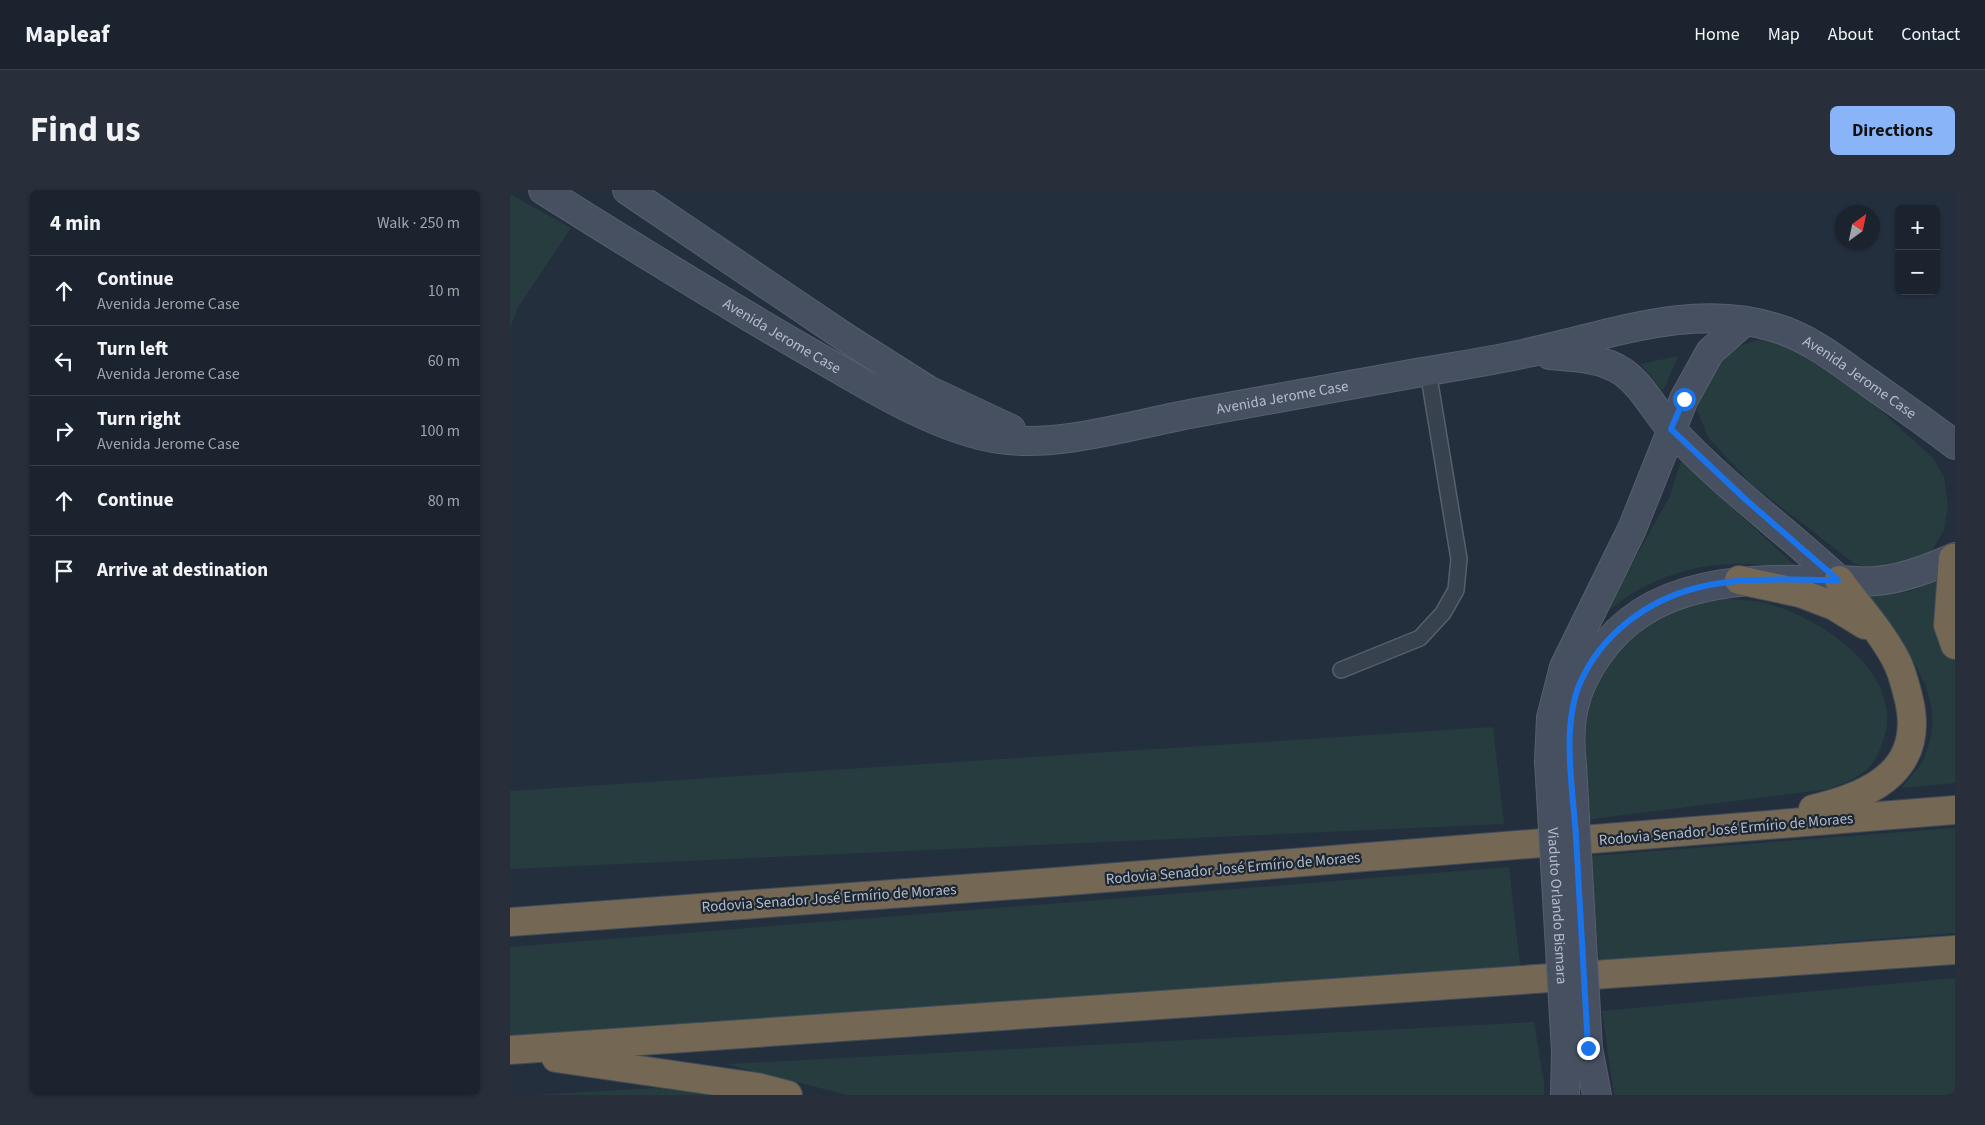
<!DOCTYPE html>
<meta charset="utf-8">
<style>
:root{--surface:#1b232e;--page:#282f3a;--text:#f1f3f6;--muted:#a0a4aa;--line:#39404a;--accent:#8ab4f8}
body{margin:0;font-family:"Source Sans 3",sans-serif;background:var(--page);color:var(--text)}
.controls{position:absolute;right:15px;top:15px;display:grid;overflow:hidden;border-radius:8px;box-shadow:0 1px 4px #0004}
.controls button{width:45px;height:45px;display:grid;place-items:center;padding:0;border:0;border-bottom:1px solid var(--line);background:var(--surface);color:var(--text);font:25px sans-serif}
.compass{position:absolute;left:1325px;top:15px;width:45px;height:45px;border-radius:50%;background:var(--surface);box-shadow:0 1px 4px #0004;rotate:33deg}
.stop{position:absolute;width:15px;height:15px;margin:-11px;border:4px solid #1a73e8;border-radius:50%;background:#fff}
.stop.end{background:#1a73e8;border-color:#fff;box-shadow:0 1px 5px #0008}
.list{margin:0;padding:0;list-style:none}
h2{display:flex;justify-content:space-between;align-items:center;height:65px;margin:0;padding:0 20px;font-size:21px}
h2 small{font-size:16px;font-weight:400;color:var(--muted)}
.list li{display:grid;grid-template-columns:32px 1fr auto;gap:15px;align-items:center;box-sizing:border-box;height:70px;padding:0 20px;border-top:1px solid var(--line)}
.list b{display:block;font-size:19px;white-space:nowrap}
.list p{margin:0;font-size:16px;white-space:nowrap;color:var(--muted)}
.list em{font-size:16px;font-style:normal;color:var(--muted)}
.icon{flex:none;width:28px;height:28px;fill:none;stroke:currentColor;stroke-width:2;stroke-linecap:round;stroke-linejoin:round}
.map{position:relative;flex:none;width:1445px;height:905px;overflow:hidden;border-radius:8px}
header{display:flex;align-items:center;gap:30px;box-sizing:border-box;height:70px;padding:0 25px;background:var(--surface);border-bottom:1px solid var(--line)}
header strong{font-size:24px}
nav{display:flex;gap:28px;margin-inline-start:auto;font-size:18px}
.intro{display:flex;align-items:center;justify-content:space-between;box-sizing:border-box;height:120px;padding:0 30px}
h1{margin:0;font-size:35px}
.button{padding:12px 22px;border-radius:8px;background:var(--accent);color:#111;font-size:18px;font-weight:700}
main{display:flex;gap:30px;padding:0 30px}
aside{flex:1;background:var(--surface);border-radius:8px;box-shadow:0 1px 4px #0004}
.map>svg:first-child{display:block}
</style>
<header>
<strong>Mapleaf</strong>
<nav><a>Home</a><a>Map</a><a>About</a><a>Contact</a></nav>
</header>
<div class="intro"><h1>Find us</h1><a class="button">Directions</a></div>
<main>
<aside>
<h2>4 min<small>Walk · 250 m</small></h2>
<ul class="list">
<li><svg class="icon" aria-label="ahead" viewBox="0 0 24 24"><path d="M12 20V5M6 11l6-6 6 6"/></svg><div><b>Continue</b><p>Avenida Jerome Case</p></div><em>10 m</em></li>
<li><svg class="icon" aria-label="left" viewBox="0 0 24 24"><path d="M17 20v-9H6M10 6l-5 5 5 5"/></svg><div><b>Turn left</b><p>Avenida Jerome Case</p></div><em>60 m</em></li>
<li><svg class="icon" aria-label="right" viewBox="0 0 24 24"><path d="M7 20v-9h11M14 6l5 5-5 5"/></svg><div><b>Turn right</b><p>Avenida Jerome Case</p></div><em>100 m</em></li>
<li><svg class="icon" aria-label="ahead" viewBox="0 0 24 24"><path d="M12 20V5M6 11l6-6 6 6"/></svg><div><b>Continue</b></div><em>80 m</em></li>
<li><svg class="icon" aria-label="arrive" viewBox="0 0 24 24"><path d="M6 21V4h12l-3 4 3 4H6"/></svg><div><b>Arrive at destination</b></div></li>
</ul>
</aside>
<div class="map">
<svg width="1445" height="905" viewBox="0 0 1445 905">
<rect width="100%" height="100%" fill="#242f3e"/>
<g fill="#263c3f">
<path d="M0,4L61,38L8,117L0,138Z"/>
<path d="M1248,150L1276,154L1359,210L1424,269L1434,287L1438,316L1434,340L1423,359L1407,373L1370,380L1345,374L1241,294L1198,247L1187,220L1197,181L1216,161Z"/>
<path d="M1168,166L1153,201L1130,174Z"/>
<path d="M1171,271L1290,380C1273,378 1256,375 1240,374C1185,371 1131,390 1092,427L1160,306Z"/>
<path d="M1429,388L1431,448L1445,472V593L1392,598C1398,589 1408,580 1413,570C1445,502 1387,449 1348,400C1381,406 1399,406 1429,388Z"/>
<path d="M1213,408C1226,410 1239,410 1251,412C1305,424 1392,480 1375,544C1365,580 1353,586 1319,599L1075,630L1069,560L1081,497L1100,466L1131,437L1172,418Z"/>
<path d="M983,537L994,634L0,679V601Z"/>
<path d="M1445,638V743L1089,771L1081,666Z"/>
<path d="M999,677L1010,776L0,849V757Z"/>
<path d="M1445,788V905H1104L1092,821Z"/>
<path d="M1024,832L1034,893V905H337L216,874Z"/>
<path d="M146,898L207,905H24Z"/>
</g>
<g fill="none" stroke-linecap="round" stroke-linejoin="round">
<g stroke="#565f6c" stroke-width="18">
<path id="lane" d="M831,480L910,448L933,423L946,400L949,369L918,181"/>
</g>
<g stroke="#565f6c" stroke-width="30">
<g id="secondary">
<path id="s1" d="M33,0C122,56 211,111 301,163C355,194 427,240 489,249C549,258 625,234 685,223C761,209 836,196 912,182C947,176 983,171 1017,163C1097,146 1184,111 1266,138C1300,148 1329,172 1358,192C1387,213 1417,233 1445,255"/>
<path d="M117,0L336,148L418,200L501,239"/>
<path d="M1040,165C1065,167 1092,168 1113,182C1134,197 1145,222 1162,240C1213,295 1274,339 1329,390"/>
<path d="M1039,571L1041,528L1054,477L1122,339L1174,209L1200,162L1235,131"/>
<path d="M1062,575C1057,533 1063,500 1088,465C1142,385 1242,389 1328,390C1341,390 1354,392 1366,391C1393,389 1421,378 1445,367"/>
<path d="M1078,858L1087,905"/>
<path d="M1055,905L1056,861"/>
</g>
</g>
<g stroke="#434c59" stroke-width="30">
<g id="highway">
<path d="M1443,368L1438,435L1445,455"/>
<path d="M1229,390L1290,403L1324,416L1355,435"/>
<path d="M1303,619C1364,605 1417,578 1398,506C1395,494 1392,481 1386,470C1371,441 1348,416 1329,390"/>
<path d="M0,732L545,692L1445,620"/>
<path d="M0,860L1445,760"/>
<path d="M46,868L247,897L278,905"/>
</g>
</g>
<use href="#lane" stroke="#38414e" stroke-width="15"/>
<use href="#secondary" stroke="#465061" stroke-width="28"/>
<use href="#highway" stroke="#746855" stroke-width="28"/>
<g stroke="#565f6c" stroke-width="30" stroke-linecap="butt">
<g id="secondary-bridge">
<path id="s2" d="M1039,571L1056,861"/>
<path d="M1062,575L1078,858"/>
</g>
</g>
<use href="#secondary-bridge" stroke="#465061" stroke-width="28"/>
</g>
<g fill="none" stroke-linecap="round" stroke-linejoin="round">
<path stroke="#1a73e8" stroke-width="6" d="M1078,858C1074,787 1070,717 1066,647C1063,599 1051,538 1070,493C1091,445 1136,411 1186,398C1232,386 1281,390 1328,390L1235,309L1161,239L1174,209"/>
</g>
<g text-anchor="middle" stroke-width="4.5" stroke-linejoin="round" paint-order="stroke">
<g font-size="15" fill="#b4bcc9" stroke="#1d2633">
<text dy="5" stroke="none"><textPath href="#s1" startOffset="280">Avenida Jerome Case</textPath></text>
<text dy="5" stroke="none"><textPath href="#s1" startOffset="1409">Avenida Jerome Case</textPath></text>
<text dy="5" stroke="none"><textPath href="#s1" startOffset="809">Avenida Jerome Case</textPath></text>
<text transform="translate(1216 639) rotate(-5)" y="5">Rodovia Senador José Ermírio de Moraes</text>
<text transform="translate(723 678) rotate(-5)" y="5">Rodovia Senador José Ermírio de Moraes</text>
<text transform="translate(319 708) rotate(-4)" y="5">Rodovia Senador José Ermírio de Moraes</text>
<text dy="5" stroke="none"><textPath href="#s2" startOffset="145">Viaduto Orlando Bismara</textPath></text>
</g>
</g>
</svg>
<div class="controls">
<button>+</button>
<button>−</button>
</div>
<svg class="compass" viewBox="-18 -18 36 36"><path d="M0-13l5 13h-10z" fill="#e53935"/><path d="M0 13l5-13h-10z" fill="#a0a4aa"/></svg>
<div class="stop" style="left:1174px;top:209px"></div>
<div class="stop end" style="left:1078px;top:858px"></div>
</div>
</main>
